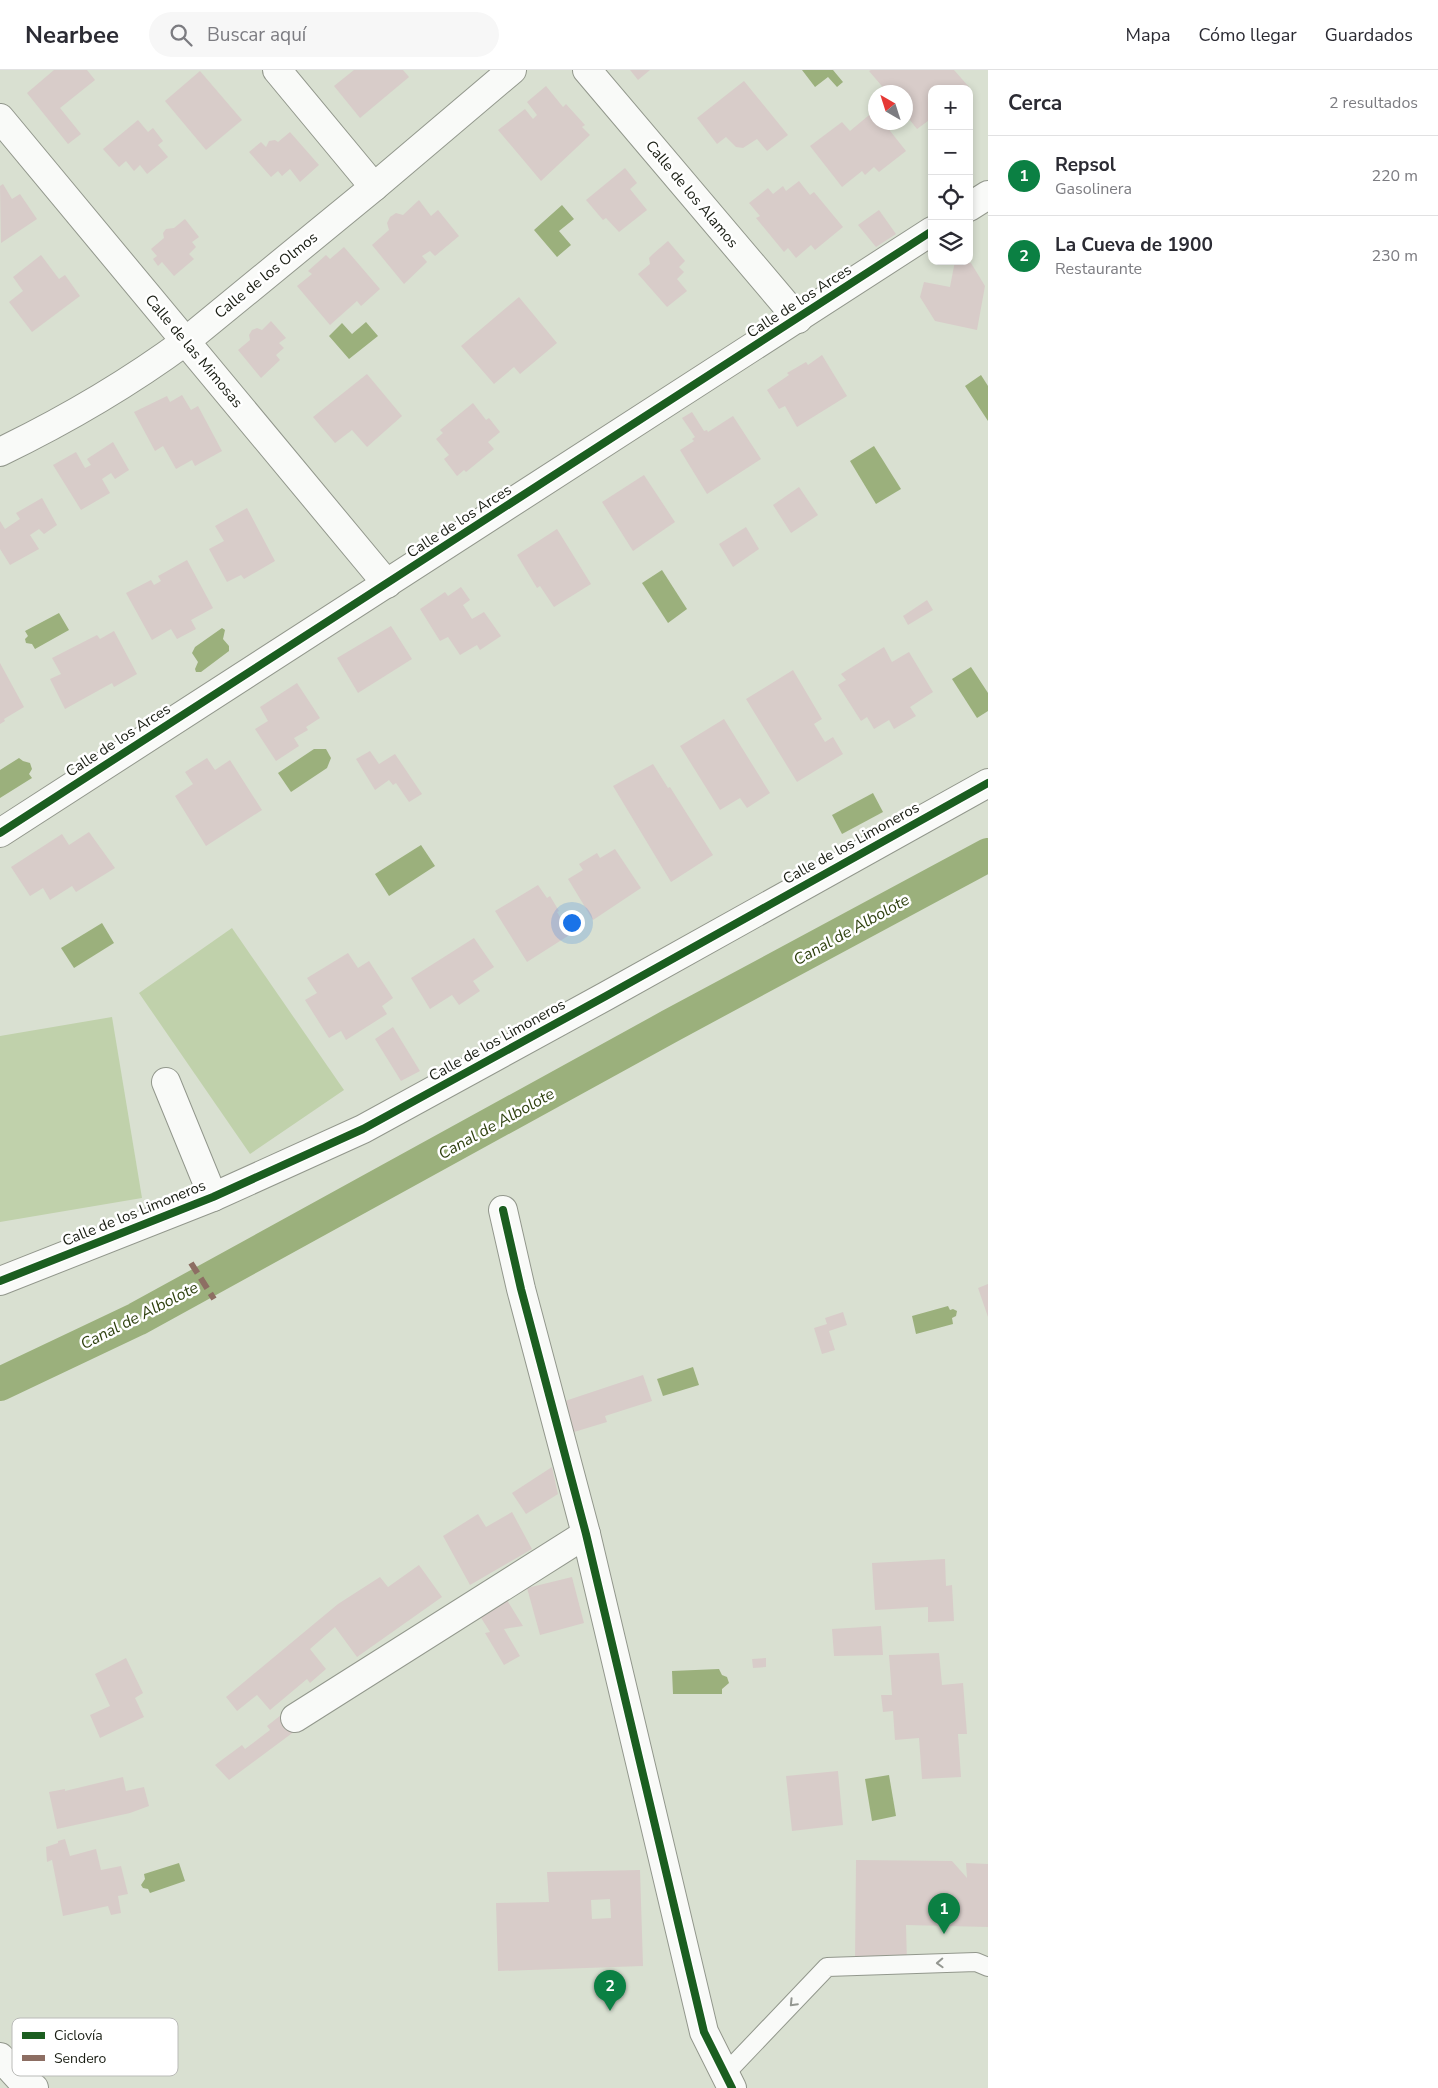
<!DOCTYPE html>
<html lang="es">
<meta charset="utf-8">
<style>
:root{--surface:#fff;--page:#f7f7f7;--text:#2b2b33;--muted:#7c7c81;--line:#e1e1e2;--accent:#0b8043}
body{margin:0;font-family:"Nunito Sans",sans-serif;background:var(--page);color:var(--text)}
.controls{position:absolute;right:15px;top:15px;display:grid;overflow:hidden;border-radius:10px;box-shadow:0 2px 8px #0003}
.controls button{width:45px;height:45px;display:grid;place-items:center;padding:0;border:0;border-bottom:1px solid var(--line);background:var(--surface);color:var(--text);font:25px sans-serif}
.compass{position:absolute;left:868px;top:15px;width:45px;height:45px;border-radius:50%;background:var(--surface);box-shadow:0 2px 8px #0003;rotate:321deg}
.you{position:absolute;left:571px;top:852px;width:18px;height:18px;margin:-12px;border:4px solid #fff;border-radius:50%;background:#1a73e8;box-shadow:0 0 0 8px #1a73e833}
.badge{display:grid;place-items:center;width:32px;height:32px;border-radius:50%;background:var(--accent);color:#fff;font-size:16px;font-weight:700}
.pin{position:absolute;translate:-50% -41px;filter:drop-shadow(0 1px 2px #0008)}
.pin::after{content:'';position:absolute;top:26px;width:18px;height:15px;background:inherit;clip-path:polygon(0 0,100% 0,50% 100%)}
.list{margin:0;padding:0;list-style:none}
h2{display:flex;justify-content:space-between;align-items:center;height:65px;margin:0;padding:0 20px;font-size:21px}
h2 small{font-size:16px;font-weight:400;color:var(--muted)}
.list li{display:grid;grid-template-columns:32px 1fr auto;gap:15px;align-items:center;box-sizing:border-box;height:80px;padding:0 20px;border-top:1px solid var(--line)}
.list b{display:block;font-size:19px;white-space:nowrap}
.list p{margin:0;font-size:16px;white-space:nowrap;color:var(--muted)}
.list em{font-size:16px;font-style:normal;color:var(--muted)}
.icon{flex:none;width:28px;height:28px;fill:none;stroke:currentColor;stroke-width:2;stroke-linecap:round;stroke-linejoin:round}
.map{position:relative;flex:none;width:988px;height:2018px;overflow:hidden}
header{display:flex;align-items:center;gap:30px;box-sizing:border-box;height:70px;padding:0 25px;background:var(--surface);border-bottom:1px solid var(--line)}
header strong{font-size:24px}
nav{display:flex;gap:28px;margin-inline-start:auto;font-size:18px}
.search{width:350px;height:45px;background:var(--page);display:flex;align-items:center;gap:12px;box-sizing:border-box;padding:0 18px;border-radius:28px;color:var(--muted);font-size:19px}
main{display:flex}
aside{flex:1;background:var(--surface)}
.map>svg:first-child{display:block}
</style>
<header>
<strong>Nearbee</strong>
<div class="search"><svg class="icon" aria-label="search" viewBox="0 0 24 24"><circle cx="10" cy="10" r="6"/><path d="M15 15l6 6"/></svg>Buscar aquí</div>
<nav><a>Mapa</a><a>Cómo llegar</a><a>Guardados</a></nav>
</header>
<main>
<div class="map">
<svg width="988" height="2018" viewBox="0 0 988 2018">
<rect width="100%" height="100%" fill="#d9e0d1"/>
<g fill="#c0d1ab">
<path d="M232,858L344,1020L250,1084L139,923Z"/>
<path d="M112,947L142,1128L0,1152V966Z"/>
</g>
<g fill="#9bb07c">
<path d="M802,0H833L843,12L837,17L828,7L815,17Z"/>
<path d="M562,135L574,149L559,161L571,175L557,187L534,160Z"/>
<path d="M366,252L378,266L349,289L329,266L342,253L352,264Z"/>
<path d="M981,305L988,316V351L965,316Z"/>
<path d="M874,376L901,419L876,434L850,391Z"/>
<path d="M662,500L687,539L668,553L642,513Z"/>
<path d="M59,543L69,560L35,579L32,574L26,573L25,569L28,566L25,561Z"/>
<path d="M222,558L225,560L223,569L229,576V581L201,602H196L195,599L198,592L192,583L195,577Z"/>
<path d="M971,597L988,623V641L977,648L952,609Z"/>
<path d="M314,679H326L331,688L327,698L291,722L278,703Z"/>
<path d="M19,688L23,691L30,693L32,699L29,704L32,708L0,728V700Z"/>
<path d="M873,723L883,742L842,764L832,745Z"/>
<path d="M421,775L435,796L389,826L375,804Z"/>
<path d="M102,853L114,873L74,898L61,878Z"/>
<path d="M948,1236L950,1240L953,1239L957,1241L956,1246L952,1248L953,1254L916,1264L912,1246Z"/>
<path d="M693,1297L699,1315L663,1326L657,1309Z"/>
<path d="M719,1599L722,1605L727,1607L729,1613L722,1619V1624H673L672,1601Z"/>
<path d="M889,1705L896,1746L872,1751L865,1709Z"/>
<path d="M179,1793L185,1811L150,1823L148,1819L143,1818L141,1815L145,1809L144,1804Z"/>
</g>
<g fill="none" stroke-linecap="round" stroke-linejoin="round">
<path stroke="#9bb07c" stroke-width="34" d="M0,1314L137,1249L670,956L988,785"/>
</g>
<g fill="#d8ccc9" fill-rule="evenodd">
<path d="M54,0H87L95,10L60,38L81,64L68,74L27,23Z"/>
<path d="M354,0H403L409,7L360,48L334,16Z"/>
<path d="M630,0H650L638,10Z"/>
<path d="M871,0H954L969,17L967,19H932V48L917,59L906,45V22H887L869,1Z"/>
<path d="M200,1L242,50L206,80L165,31Z"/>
<path d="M744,11L788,65L767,81L757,69L743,78L736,77L726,67L717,74L697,48Z"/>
<path d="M546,16L563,37L566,34L585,55L582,57L590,65L541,111L498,60L525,39L533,49L537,45L527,32Z"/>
<path d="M874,41L876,52H883L906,81L879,102L874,97L865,105L862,101L842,117L810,76L842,52L850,61Z"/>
<path d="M138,50L148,62L153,58L163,71L158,75L168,87L147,104L140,95L134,101L126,91L119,97L103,79Z"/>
<path d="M290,62L319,95L300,112L290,99L282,106L278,101L271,107L249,82L261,72L266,77L269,71L275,70L278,72Z"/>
<path d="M625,98L637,113L630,119L647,140L619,162L606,148L603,150L586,130Z"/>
<path d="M799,111L810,125L814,122L843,157L815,180L811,175L796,188L788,178L784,182L756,148L760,146L749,133L768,118L773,124L783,116L786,121Z"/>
<path d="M3,114L12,129L20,124L37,149L1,173L0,116Z"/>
<path d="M419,130L431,146L438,140L459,166L435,186L430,181L422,186L427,192L404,214L372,175L389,160L387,153L390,147L396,143L403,145Z"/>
<path d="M879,140L896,164L876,177L858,155Z"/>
<path d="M185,149L199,167L192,172L196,177L189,184L194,189L174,206L162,192L158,196L153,189L157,186L151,179L164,168L163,163L166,159L174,158Z"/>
<path d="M668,171L685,191L679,197L684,202L677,209L687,221L667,237L638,204L650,194L649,188L653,184Z"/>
<path d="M344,177L380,219L361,236L357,231L330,255L297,216L312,204L308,201L326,185L330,189Z"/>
<path d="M41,185L59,209L65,205L80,226L32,262L9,232L23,221L13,207Z"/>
<path d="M955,191L971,193L985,216L977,260L935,251L920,227L924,212L950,217Z"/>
<path d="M519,227L557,273L520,304L514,297L494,314L461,276Z"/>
<path d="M271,251L286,268L279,273L284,278L276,285L280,290L261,308L238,280L250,270L249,265L252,260L257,258L262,260Z"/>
<path d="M822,285L847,326L797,357L785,336L779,339L767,320L789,305L787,303L806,292L808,295Z"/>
<path d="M367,304L402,346L367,377L352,360L335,373L313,347Z"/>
<path d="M182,325L191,340L198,336L222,381L195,396L192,390L176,399L163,376L155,381L134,342L167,326L170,332Z"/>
<path d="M473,333L486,350L489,348L500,362L488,372L494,379L466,402L464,400L457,406L444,389L449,385L436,369L443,363L440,360Z"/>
<path d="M692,342L704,361L707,360L708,362L733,346L761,389L707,424L680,380L694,371L692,369L695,367L682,348Z"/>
<path d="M113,372L129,400L115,409L111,403L102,409L110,423L81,440L53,395L76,382L85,398L91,395L87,389Z"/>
<path d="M644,405L675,452L633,481L602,432Z"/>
<path d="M799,417L818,445L791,463L773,435Z"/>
<path d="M42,428L57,455L44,464L39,459L30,465L39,479L10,495L0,479V451L5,459L20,449L16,443Z"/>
<path d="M247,438L275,491L244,509L241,505L227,512L209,479L224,471L215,456Z"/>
<path d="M746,457L759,479L733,497L719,474Z"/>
<path d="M557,459L591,514L554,537L540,516L537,518L517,485Z"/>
<path d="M187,490L213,538L191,550L196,559L177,569L171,559L152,570L126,523L151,510L154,515L161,511L158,506Z"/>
<path d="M461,517L470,530L463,535L472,549L484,542L501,566L480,580L477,575L460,585L448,567L440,571L420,539L445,522L448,526Z"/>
<path d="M927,530L933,540L908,555L903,546Z"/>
<path d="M391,556L412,589L358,623L337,588Z"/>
<path d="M114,561L137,604L114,617L112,613L65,639L50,609L61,604L52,588L97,565L100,569Z"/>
<path d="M884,577L892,592L909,582L933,622L910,637L916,646L894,659L889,650L874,659L867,647L861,651L838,615L846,610L841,604Z"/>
<path d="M0,593L24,637L4,649L5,651L0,654Z"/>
<path d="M793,600L822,649L814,654L825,672L833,667L843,684L797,712L746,629Z"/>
<path d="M297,613L320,648L306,657L308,660L294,668L299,676L276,691L255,659L268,651L260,637Z"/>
<path d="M724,649L770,723L747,738L740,728L720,740L680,676Z"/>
<path d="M370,681L379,694L395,684L422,724L409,732L396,713L393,715L389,710L375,720L356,689Z"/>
<path d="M207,688L215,700L230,690L262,740L206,776L175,726L193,714L185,702Z"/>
<path d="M653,694L668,718L670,717L713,785L671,812L613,716Z"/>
<path d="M89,762L115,798L76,822L72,816L50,830L43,818L30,826L11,797L62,764L69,775Z"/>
<path d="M615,779L641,818L593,850L568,809L583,800L579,794L597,783L600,788Z"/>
<path d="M538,815L547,828L550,826L559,841L557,842L571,864L527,892L495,841Z"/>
<path d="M474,868L494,897L473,911L480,921L459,935L452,925L430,939L411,908Z"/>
<path d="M348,883L358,898L369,891L393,928L382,936L387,944L346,970L341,961L329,968L305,930L317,923L307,908Z"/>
<path d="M393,957L420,1001L401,1011L375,969Z"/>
<path d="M988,1214V1247L978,1218Z"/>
<path d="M843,1242L847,1255L829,1261L835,1280L822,1284L814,1258L827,1254L825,1248Z"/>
<path d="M643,1305L652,1331L605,1346L607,1352L574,1362L565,1331Z"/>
<path d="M552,1397L558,1424L526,1444L512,1423Z"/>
<path d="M512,1442L532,1479L470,1515L443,1466L478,1444L486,1457Z"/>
<path d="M945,1489L946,1516L952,1515L954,1551L928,1552V1537L875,1540L872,1493Z"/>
<path d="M419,1495L442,1527L357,1587L335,1557L310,1579L326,1599L310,1613L307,1609L270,1640L257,1625L237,1641L226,1627L338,1534L380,1507L388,1517Z"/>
<path d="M572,1507L584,1553L540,1565L527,1518Z"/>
<path d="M505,1527L523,1556L504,1559L520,1586L504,1595L485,1563L490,1562L478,1543Z"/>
<path d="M881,1556L883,1585L834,1586L832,1559Z"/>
<path d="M939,1583L942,1615L963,1613L967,1664H958L961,1707L922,1709L919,1668L895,1670L893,1641L883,1642L881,1625H892L889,1585Z"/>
<path d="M126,1588L143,1623L135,1628L144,1647L100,1668L90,1645L110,1636L95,1604Z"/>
<path d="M766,1588V1597L753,1598L752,1589Z"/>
<path d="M281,1645L295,1661L229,1710L215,1695L242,1675L245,1679L270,1660L267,1656Z"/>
<path d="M838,1701L843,1755L792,1761L786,1706Z"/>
<path d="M123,1707L126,1721L144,1717L149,1736L130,1743L57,1759L49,1722L65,1719V1721Z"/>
<path d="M65,1769L70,1786L96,1779L101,1800L121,1796L128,1824L118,1826L121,1843L111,1845L108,1836L63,1846L52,1790L47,1792L46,1777L58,1773V1771Z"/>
<path d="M856,1790L952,1791L967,1808L966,1793L988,1794V1857L906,1855L907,1894L855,1892Z"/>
<path d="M640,1800L643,1896L498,1901L496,1833L549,1832L547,1802ZM610,1829L611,1848L592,1849L591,1830Z"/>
</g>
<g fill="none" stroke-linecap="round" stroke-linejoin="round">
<g stroke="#92978c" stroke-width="20">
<path id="service" d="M725,2004L827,1897L976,1892L988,1897"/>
</g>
<g stroke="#92978c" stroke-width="30">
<g id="minor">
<path d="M277,0L374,117"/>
<path d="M587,0L798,249"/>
<path d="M0,48L387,514"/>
<path d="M969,137L988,125"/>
<path d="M0,382C64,351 129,313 186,271L374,117L512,0"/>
<path d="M0,763L932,161"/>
<path d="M166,1012L213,1127"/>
<path d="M503,1140L521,1219L586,1464L704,1962L732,2018"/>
<path d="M0,1211L213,1127L363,1059L606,926L988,713"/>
<path d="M295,1648L586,1464"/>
</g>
</g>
<g stroke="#92978c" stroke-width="30">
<path id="tertiary" d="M0,1987L21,2010L34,2018"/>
</g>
<use href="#service" stroke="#f9faf8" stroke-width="18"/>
<use href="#minor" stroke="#f9faf8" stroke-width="28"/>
<use href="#tertiary" stroke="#f9faf8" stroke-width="28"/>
<path stroke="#8d6e63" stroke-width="6" stroke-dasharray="12 6" stroke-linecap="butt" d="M191,1193L214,1229"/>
<g stroke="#fff" stroke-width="11">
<g id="cycleway">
<path d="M0,763L932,161"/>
<path d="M503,1140L521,1219L586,1464L704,1962L732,2018"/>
<path d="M0,1211L213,1127L363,1059L606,926L988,713"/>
</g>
</g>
<use href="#cycleway" stroke="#1b5e20" stroke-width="8"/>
</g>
<defs><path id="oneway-chevron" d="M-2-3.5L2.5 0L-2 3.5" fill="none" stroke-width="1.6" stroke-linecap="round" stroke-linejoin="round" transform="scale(1.25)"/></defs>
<g stroke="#949791">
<use href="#oneway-chevron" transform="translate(940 1893) rotate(178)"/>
<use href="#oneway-chevron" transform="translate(793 1933) rotate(134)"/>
</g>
<g text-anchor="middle" stroke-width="5" stroke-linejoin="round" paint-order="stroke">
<g font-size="15" fill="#191d13" stroke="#fff">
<text transform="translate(692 124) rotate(50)" y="5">Calle de los Alamos</text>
<text transform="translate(266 205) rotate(-39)" y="5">Calle de los Olmos</text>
<text transform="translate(799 231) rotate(-33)" y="5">Calle de los Arces</text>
<text transform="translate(194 281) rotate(50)" y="5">Calle de las Mimosas</text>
<text transform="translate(459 451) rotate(-33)" y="5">Calle de los Arces</text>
<text transform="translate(118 670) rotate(-33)" y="5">Calle de los Arces</text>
<text transform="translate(851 773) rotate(-29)" y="5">Calle de los Limoneros</text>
<text transform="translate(497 970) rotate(-29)" y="5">Calle de los Limoneros</text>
<text transform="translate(134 1143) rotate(-22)" y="5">Calle de los Limoneros</text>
</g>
<g font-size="16" font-style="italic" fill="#304210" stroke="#fff">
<text transform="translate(851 859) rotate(-29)" y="6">Canal de Albolote</text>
<text transform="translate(496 1053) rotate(-29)" y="6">Canal de Albolote</text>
<text transform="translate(139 1245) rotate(-27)" y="6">Canal de Albolote</text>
</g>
</g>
<rect x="12" y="1948" width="166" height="58" rx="8" fill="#fff" stroke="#babbb8" stroke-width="1"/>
<rect x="22" y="1962" width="23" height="7" fill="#1b5e20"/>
<rect x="22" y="1985" width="23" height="6" fill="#8d6e63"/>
<g font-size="14" fill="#191d13">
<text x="54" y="1970">Ciclovía</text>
<text x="54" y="1993">Sendero</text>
</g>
</svg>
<div class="controls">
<button>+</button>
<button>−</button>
<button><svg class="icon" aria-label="locate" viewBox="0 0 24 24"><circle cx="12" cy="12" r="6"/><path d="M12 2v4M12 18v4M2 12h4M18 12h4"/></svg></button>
<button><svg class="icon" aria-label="layers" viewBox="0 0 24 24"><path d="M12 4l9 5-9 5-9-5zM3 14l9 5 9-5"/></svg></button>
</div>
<svg class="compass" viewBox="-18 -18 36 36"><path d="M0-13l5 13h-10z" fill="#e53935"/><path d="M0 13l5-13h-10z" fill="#7c7c81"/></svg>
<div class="you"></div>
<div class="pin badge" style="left:944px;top:1864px">1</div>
<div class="pin badge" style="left:610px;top:1941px">2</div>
</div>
<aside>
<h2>Cerca<small>2 resultados</small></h2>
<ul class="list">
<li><span class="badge">1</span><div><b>Repsol</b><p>Gasolinera</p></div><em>220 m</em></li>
<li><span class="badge">2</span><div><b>La Cueva de 1900</b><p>Restaurante</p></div><em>230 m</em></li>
</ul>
</aside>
</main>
